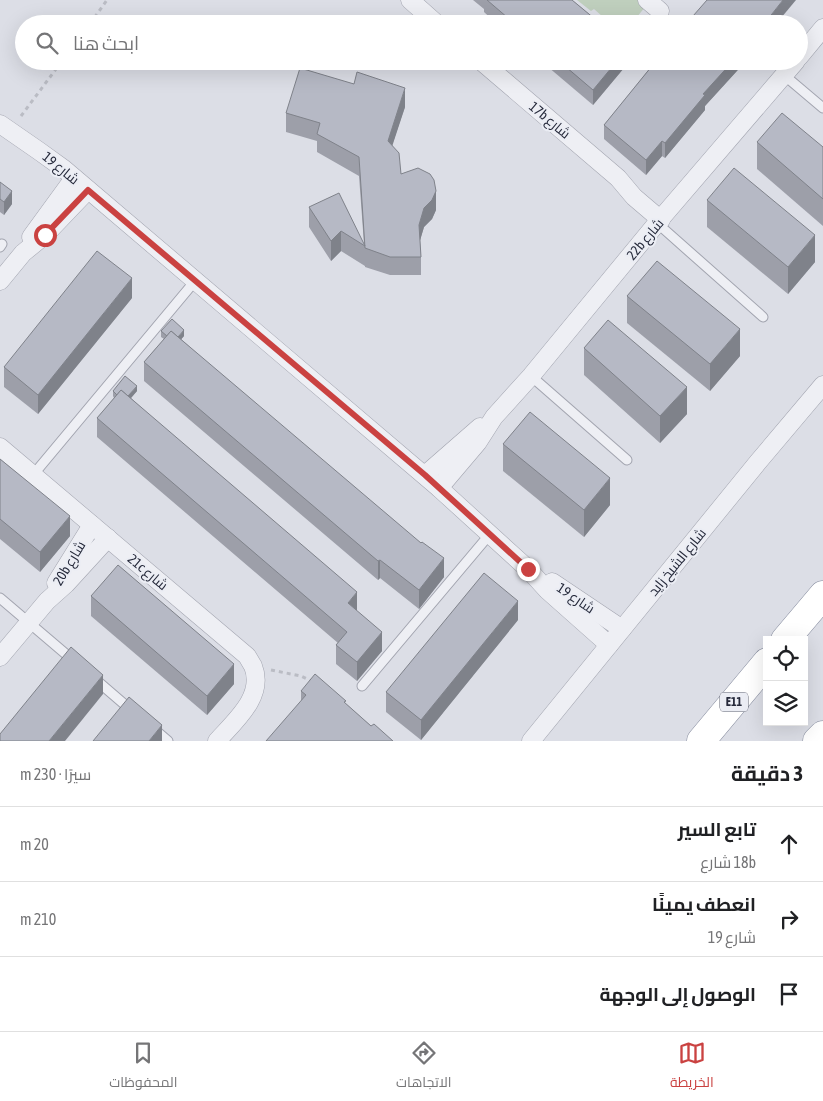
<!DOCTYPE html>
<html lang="ar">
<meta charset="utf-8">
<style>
:root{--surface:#fff;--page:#f2f2f2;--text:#202124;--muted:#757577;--line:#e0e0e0;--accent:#ca4241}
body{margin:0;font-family:"Asap Condensed",Cairo,sans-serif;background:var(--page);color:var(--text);direction:rtl}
.controls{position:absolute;right:15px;bottom:15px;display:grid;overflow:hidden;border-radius:0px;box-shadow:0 5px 20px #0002}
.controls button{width:45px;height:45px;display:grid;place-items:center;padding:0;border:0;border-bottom:1px solid var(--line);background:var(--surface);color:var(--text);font:25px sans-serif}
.stop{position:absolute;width:15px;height:15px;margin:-11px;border:4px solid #ca4241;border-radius:50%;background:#fff}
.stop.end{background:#ca4241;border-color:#fff;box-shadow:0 1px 5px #0008}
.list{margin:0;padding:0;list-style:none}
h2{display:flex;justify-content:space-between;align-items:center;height:65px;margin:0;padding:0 20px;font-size:21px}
h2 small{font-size:16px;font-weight:400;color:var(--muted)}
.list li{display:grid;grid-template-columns:32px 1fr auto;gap:15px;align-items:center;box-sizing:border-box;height:75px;padding:0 20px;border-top:1px solid var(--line)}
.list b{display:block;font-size:19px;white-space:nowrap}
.list p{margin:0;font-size:16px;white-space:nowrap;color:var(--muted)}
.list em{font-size:16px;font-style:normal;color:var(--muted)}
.icon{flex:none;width:28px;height:28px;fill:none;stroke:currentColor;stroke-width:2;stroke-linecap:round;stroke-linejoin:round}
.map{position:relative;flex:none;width:823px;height:741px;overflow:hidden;direction:ltr}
.search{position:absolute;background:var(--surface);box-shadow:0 5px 20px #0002;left:15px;right:15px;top:15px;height:55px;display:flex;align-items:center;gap:12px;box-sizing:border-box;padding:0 18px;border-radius:28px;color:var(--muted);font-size:19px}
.sheet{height:290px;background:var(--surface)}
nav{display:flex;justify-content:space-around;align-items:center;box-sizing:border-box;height:70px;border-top:1px solid var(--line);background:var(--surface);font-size:14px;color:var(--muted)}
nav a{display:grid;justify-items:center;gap:2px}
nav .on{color:var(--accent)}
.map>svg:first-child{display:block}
</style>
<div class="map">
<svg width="823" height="741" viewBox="0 0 823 741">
<rect width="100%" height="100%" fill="#dcdee6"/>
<path fill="#bfcfbd" d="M577,0H639L646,6L631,24H611L594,9L591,11Z"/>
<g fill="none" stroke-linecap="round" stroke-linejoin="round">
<g stroke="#a2a4af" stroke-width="11">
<g id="service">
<path d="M784,75L823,108"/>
<path d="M657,223L763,317"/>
<path d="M0,247L2,244"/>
<path d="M531,376L627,460"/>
<path d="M33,475L195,281"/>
<path d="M0,598L74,661"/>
<path d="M95,679L131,710"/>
<path d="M362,686L490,534"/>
<path d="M154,729L168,741"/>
</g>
</g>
<g stroke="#a2a4af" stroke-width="19">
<g id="minor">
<path d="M410,0L437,24"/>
<path d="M647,0L660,11"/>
<path d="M799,57L823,28"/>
<path d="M481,61L618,178L634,197L661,220"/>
<path d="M0,124L39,151L64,169L439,488L528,569L547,590L609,645"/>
<path d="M31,237L74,178"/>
<path d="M0,281L23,253L45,235L88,190"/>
<path d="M0,447L247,656C249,659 251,663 253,666C265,696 235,721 217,741"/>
<path d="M425,475L480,427"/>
<path d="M439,488L478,442L494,417L531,376L657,223L796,61"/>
<path d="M552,582L622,629"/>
<path d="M56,583L92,525"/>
<path d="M0,657L47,601L66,584L108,538"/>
<path d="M531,741L758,462L823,385"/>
</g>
</g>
<g stroke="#83899c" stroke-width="29">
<g id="motorway">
<path d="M785,640L823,595"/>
<path d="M701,741L767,662"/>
<path d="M817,741L823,735"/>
</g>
</g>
<g stroke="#babcc4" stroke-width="3" stroke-dasharray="4 4" stroke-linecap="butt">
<path d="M90,24L107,0"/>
<path d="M21,116L62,61"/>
<path d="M271,670L301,676L313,682"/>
</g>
<use href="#service" stroke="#eeeff4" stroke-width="9"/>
<use href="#minor" stroke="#eeeff4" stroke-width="18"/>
<use href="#motorway" stroke="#fff" stroke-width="28"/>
</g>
<g fill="#9d9fa9">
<path d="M473,0H572L601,24H497L484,12V9Z"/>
<path d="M541,61H629V62L593,105Z"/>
<path d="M656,61H746L705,106V110L665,158L662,156L646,175L604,139V125Z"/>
<path d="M405,107L392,145L401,174L436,210L432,219L424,227L420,240L421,257V275H390L365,267V262V266L341,251L331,261L309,227V207L364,244L359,176L317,152V141L286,132V113Z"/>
<path d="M757,142L823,147V226L757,169Z"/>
<path d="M0,182L12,204L4,215L0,212Z"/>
<path d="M707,200L815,262L788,294L707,227Z"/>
<path d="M627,296L740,356L710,391L627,323Z"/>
<path d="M132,298L38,414L4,387V367Z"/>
<path d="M161,331L184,336L181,339L444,577L419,609L380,578L378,580L144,381V362L164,339L161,337Z"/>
<path d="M584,348L687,414L660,443L584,375Z"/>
<path d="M113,391H137L131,398L357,611L382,651L357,681L336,664V645L338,643L97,437V418L114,398L113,396Z"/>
<path d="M503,444L610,505L584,537L503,471Z"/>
<path d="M0,459L70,536L40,572L0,539Z"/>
<path d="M91,596L234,684L207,715L91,616Z"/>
<path d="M518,620L421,740L386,712V692Z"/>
<path d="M301,691L346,704L371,726L301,701Z"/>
</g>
<g fill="#7f828a">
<path d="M783,0H796L776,24H764Z"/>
<path d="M617,61H629V62L593,105V90Z"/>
<path d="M733,61H746L705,106V110L665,158V143L703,94Z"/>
<path d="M405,88V107L388,159V141Z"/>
<path d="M662,141V156L646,175V160Z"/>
<path d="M12,191V204L4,215V202Z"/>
<path d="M436,191V210L432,219L424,227L419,244V225L424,208Z"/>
<path d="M341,231V251L331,261V241Z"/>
<path d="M815,235V262L788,294V267Z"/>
<path d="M132,278V298L38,414V395Z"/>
<path d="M740,329V356L710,391V364Z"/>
<path d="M184,330V336L174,348V342Z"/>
<path d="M137,386V391L124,406V401Z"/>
<path d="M687,387V414L660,443V416Z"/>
<path d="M610,478V505L584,537V510Z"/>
<path d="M70,516V536L40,572V552Z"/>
<path d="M444,558V577L419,609V590Z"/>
<path d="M380,560V578L378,580V561Z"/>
<path d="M357,592V611L348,603Z"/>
<path d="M518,601V620L421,740V720Z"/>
<path d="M382,632V651L357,681V662Z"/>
<path d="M234,664V684L207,715V696Z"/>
<path d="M103,675V694L65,741H49Z"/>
<path d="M162,725V741H149Z"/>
</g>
<g fill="#b6b9c5" stroke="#7f828a">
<path d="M487,0H572L601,24H515Z"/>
<path d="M707,0H783L764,24H686Z"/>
<path d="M559,61H617L593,90Z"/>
<path d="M656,61H733L703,94L705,95L665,143L662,141L646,160L604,125Z"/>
<path d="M300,68L354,84L357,72L405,88L388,141L399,153L401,174L418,168L430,174L434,180L436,191L432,200L424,208L419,225L421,257H390L365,248L359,157L317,134L320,123L286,113Z"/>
<path d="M782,113L823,147V199L757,142Z"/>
<path d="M734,168L815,235L788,267L707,200Z"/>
<path d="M0,182L12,191L4,202L0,199Z"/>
<path d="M339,193L365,246L341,231L331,241L309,207Z"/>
<path d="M97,251L132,278L38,395L4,367Z"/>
<path d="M657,261L740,329L710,364L627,296Z"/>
<path d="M172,319L184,330L178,337L171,331L167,336L161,331Z"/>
<path d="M608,320L687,387L660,416L584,348Z"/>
<path d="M171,331L421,543L422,542L444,558L419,590L380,560L378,561L144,362Z"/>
<path d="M125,376L137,386L128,396L121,390L117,395L113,391Z"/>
<path d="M121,390L357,592L348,603L382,632L357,662L336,645L347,632L97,418Z"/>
<path d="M530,412L610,478L584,510L503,444Z"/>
<path d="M0,459L70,516L40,552L0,519Z"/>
<path d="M118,565L234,664L207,696L91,596Z"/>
<path d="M484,573L518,601L421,720L386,692Z"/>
<path d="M71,647L103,675L49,741H0V734Z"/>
<path d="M315,674L346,701L344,702L371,726L374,724L393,741H266L306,695L301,691Z"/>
<path d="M129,697L162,725L149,741H93Z"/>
</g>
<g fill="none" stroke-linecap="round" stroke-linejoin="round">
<path stroke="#ca4241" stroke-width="6" d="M45,235L88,190L425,475L528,569"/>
</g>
<g text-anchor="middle" stroke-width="4" stroke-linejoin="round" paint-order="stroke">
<rect fill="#ebedf4" stroke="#616472" stroke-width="1" x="720" y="692.5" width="28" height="19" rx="4"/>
<g font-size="12" font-weight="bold" fill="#262a3b">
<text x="734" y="706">E11</text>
</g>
<g font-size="14" fill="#262a3b" stroke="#ebedf4">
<text transform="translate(550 120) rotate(40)" y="5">17b شارع</text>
<text transform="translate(61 168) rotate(39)" y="5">شارع 19</text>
<text transform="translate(645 239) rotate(-50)" y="5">22b شارع</text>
<text transform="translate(677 562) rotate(-51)" y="5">شارع الشيخ زايد</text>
<text transform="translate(69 563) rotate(-59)" y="5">20b شارع</text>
<text transform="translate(148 572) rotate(40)" y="5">21c شارع</text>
<text transform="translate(576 598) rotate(34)" y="5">شارع 19</text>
</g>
</g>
</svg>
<div class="controls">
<button><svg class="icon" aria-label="locate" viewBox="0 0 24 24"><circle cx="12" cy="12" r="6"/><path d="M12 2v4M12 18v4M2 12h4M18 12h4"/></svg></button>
<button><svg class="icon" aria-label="layers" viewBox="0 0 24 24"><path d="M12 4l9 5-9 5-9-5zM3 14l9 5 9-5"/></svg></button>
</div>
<div class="stop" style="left:45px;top:235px"></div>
<div class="stop end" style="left:528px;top:569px"></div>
<div class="search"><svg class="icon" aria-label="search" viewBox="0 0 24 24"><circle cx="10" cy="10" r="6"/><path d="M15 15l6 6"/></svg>ابحث هنا</div>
</div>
<section class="sheet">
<h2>3 دقيقة<small>سيرًا · 230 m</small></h2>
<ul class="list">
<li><svg class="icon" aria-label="ahead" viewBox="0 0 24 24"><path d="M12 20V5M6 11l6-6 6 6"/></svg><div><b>تابع السير</b><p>18b شارع</p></div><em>20 m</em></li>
<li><svg class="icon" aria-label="right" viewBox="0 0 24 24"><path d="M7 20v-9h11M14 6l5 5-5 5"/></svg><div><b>انعطف يمينًا</b><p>شارع 19</p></div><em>210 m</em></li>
<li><svg class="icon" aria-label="arrive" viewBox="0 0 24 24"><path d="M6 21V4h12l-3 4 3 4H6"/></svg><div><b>الوصول إلى الوجهة</b></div></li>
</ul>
</section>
<nav>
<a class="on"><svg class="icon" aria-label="map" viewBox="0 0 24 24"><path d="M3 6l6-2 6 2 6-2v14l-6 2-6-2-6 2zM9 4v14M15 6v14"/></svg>الخريطة</a>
<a><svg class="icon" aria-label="directions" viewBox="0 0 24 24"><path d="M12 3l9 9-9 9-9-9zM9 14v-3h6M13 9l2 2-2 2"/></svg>الاتجاهات</a>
<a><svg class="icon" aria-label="saved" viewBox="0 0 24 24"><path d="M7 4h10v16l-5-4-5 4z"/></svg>المحفوظات</a>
</nav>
